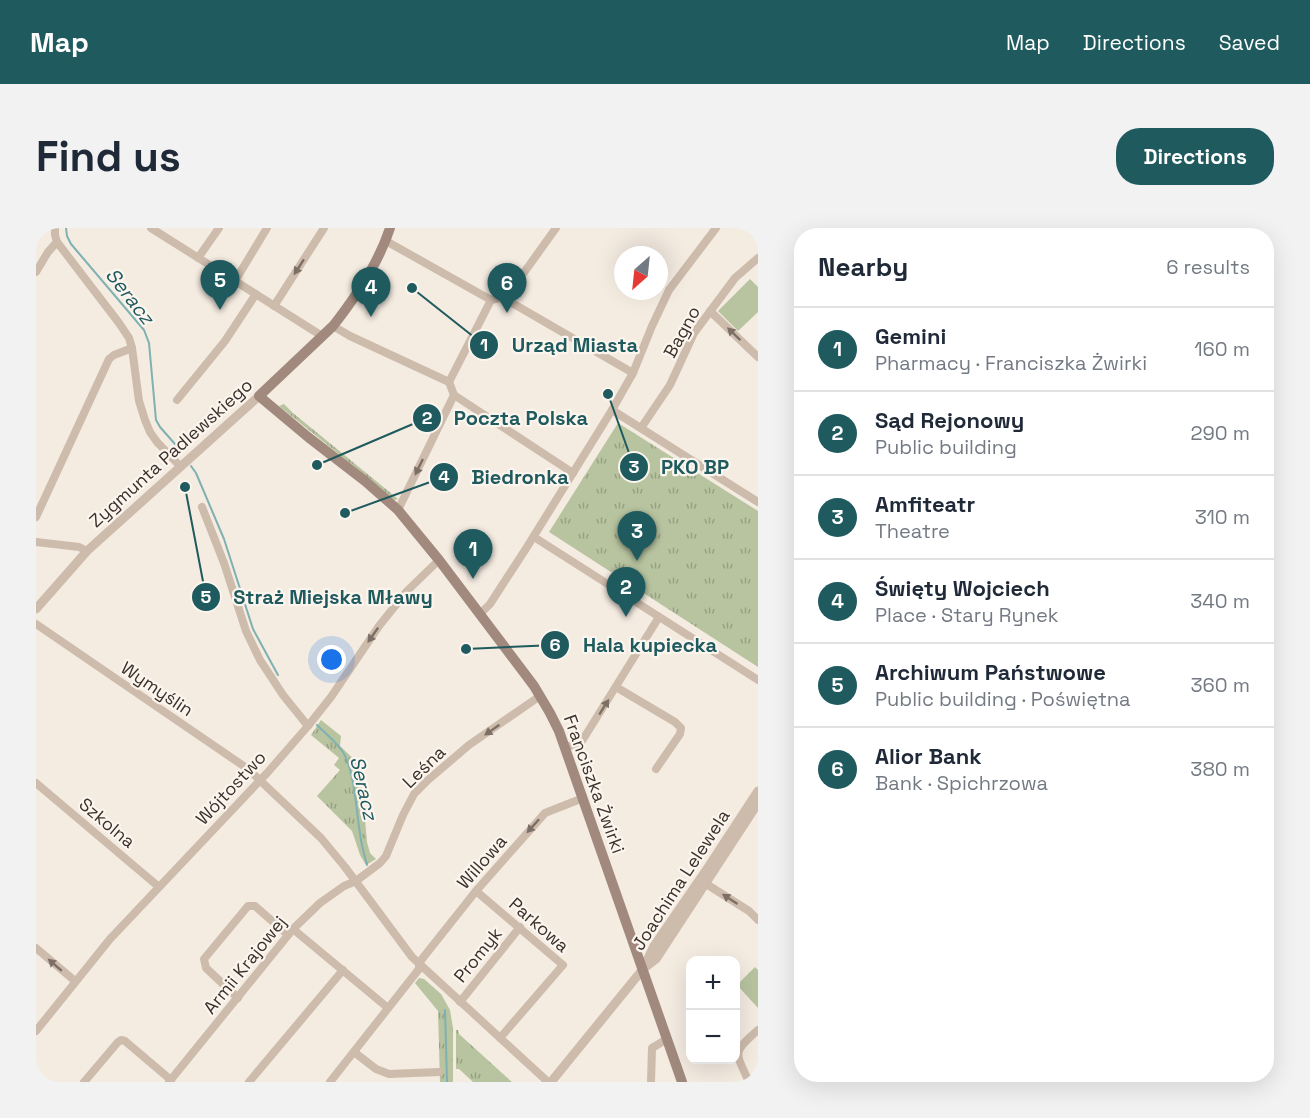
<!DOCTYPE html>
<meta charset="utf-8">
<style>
:root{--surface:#fff;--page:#f2f2f3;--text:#1f2937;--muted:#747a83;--line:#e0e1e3;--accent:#1f5a5e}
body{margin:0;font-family:"Space Grotesk",sans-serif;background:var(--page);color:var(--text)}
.controls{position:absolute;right:18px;bottom:18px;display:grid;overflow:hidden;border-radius:12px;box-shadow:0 6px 24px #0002}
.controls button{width:54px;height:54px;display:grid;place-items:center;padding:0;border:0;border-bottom:2px solid var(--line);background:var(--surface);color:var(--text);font:30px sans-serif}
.compass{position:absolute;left:578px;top:18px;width:54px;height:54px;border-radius:50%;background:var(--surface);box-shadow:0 6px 24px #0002;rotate:207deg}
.you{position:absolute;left:296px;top:432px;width:21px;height:21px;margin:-15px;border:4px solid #fff;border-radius:50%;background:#1a73e8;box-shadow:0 0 0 9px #1a73e833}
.badge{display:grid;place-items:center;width:39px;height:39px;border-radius:50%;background:var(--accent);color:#fff;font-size:20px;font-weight:700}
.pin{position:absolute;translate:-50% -50px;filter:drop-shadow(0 2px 3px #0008)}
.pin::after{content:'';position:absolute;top:32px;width:21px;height:18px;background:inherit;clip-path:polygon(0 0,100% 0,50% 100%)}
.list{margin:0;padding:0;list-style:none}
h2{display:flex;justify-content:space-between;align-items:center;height:78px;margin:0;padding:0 24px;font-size:26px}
h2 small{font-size:20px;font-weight:400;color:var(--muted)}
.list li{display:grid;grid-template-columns:39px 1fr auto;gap:18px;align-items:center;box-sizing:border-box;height:84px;padding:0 24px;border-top:2px solid var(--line)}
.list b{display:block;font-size:22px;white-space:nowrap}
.list p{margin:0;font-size:20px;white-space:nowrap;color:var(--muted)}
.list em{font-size:20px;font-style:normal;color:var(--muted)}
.map{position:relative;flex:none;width:722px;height:854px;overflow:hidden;border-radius:24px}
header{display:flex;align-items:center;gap:36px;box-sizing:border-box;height:84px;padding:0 30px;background:var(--accent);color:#fff}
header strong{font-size:28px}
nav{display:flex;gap:33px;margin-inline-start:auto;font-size:21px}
.intro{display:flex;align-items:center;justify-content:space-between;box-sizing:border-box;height:144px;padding:0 36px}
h1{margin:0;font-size:42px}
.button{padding:15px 27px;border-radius:24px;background:var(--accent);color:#fff;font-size:21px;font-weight:700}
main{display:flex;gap:36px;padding:0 36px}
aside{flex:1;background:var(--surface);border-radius:24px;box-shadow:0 6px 24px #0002}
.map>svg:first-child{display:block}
</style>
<header>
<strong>Map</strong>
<nav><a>Map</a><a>Directions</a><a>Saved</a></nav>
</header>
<div class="intro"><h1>Find us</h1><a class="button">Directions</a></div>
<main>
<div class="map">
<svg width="722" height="854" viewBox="0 0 722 854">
<defs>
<pattern id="grass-tufts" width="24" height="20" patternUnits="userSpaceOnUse" patternTransform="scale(1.5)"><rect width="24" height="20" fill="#b8c4a0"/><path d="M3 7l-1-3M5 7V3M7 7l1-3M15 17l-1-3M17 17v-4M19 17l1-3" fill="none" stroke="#97a083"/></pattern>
</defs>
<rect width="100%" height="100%" fill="#f4ebe1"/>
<g fill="url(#grass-tufts)">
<path d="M248,176L257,185L362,271L359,272L356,271L335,252L243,178Z"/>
<path d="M582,195L722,283V439L513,304Z"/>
<path d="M285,492L305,508L304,518L324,537L331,614L334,625L340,631L330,637L324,627L316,603L281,568L304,542L298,537L303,530L275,507Z"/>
<path d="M719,739L722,742V780L701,757Z"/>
<path d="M383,750L388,751L405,766L414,782L417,800V854H404L402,783L379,755Z"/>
<path d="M420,802H422L423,806L476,854H437L423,841H420Z"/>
</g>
<path fill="#b8c4a0" d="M714,51L722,59V84L702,103L682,83Z"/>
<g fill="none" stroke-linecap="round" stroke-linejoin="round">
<g stroke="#7fb0b2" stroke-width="2">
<path d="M30,0L31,8L35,16L108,102L113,115L120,192L124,199L146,224"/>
<path d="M155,238L160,245L188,311L217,401L242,447"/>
<path d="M281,497C290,506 300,514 307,524C319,543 320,583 324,605C325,616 328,626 331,637"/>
<path d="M409,782L411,854"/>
</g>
<g stroke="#cdbbac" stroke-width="8">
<path d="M19,0V7L21,14L83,95L93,110L96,120L103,173L109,192L114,204L121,214L144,238"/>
<path d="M115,0L286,108"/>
<path d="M350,13L455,72"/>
<path d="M162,30L183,0"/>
<path d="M0,44L12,24L21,14"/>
<path d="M199,53L231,0"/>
<path d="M469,71L520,0"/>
<path d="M455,72L463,70L469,71L597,145"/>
<path d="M238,78L288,0"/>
<path d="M674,83L722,129"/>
<path d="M297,98L314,108L413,154"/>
<path d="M413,154L418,167L537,245"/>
<path d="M413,154L455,72"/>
<path d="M141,172L189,113L220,66"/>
<path d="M576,182L722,274"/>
<path d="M605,200L634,157L658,105L699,50L722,30"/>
<path d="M166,279L188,335L210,403L224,432L247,467L272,498"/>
<path d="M362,282L418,167"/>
<path d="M0,289L73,131L78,127L96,120"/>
<path d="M498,309L722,452"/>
<path d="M0,314L43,319L51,323"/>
<path d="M444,386L454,376L491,319L576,182L597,145L616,98L633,62L680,0"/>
<path d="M0,396L212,541L285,610L309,639L376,729L512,854"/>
<path d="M580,459L639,494L645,500L644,506L620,541"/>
<path d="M529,520L546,513L623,389"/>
<path d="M0,555L123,659"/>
<path d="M667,654L713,683L722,692"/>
<path d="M440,663L527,737L464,810"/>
<path d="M257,701L352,780"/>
<path d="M0,720L39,753"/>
<path d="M202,770L170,740L168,731L212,678H219L252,707"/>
<path d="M424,774L484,699"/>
<path d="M0,803L74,711L232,544L272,498L295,469L343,398L371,363L403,332"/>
<path d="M318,824L340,841L353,846L403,844"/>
<path d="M48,854L82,814L85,812L89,813L135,852"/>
<path d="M133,854L257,701L284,675L308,658L320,653L344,635L350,628L367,587L378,566L392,552L433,517L504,468"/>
<path d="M213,854L307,742"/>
<path d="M294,854L383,741V736L386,731L440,663L509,585L547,570"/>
<path d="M615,854L616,820L631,811"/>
<path d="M713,854C699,823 696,825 722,802"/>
</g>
<g stroke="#cdbbac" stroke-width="9">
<path d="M0,381L51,323L223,168"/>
<path d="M608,739L618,718L673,638L722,563"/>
<path d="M515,854L607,741L620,731L722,575"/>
</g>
<path stroke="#a18a7d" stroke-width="10" d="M354,0C343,34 319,70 297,98L223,168L272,209L329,253L362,282L403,332L498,458L514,485L523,503L646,854"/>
</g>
<defs><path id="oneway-solid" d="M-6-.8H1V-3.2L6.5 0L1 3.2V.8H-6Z" transform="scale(1.5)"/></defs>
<g fill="#7d6f65">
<use href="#oneway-solid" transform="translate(263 39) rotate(123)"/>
<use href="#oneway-solid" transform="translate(698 106) rotate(-136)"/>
<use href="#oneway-solid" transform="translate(383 239) rotate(116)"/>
<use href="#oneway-solid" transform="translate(337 407) rotate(125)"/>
<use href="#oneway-solid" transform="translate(568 479) rotate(-58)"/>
<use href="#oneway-solid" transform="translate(456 502) rotate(145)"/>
<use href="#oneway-solid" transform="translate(497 598) rotate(132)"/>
<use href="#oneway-solid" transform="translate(694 671) rotate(-147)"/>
<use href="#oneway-solid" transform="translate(19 737) rotate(-139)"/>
</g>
<g text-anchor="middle" stroke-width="4.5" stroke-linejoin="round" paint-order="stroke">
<g font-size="18" fill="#3b302b" stroke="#fbf5ee">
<text transform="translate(646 104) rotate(-61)" y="6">Bagno</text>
<text transform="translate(135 225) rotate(-42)" y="6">Zygmunta Padlewskiego</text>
<text transform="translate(121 461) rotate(34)" y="6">Wymyślin</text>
<text transform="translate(388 539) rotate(-44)" y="6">Leśna</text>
<text transform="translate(558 556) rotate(70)" y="6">Franciszka Żwirki</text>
<text transform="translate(195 560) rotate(-47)" y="6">Wójtostwo</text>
<text transform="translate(71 595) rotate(40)" y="6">Szkolna</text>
<text transform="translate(446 634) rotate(-49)" y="6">Willowa</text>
<text transform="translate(645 652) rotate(-57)" y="6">Joachima Lelewela</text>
<text transform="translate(503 697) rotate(41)" y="6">Parkowa</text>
<text transform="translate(442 727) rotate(-51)" y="6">Promyk</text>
<text transform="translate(209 737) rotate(-51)" y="6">Armii Krajowej</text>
</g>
<g font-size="20" font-style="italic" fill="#1f5a5e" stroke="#fbf5ee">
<text transform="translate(94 68) rotate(52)" y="7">Seracz</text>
<text transform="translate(328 560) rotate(77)" y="7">Seracz</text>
</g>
</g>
<path fill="none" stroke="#1f5a5e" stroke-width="2" d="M376 60L448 117M281 237L391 190M572 166L598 239M309 285L408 249M149 259L170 369M430 421L519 417"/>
<g fill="#1f5a5e" stroke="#fbf5ee" stroke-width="2">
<circle cx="376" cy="60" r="6"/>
<circle cx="281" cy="237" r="6"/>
<circle cx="572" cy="166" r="6"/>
<circle cx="309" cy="285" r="6"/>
<circle cx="149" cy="259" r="6"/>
<circle cx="430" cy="421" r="6"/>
<circle cx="448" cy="117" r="15"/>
<circle cx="391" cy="190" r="15"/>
<circle cx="598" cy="239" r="15"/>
<circle cx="408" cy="249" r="15"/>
<circle cx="170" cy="369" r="15"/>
<circle cx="519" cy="417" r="15"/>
</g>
<g font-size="18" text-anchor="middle" font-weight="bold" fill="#fff">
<text x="448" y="123">1</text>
<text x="391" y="196">2</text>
<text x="598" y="245">3</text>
<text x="408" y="255">4</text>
<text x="170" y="375">5</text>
<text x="519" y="423">6</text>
</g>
<g font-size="20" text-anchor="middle" font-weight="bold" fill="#1f5a5e" stroke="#fbf5ee" stroke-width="4.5" stroke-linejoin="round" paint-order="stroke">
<text x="539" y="124">Urząd Miasta</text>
<text x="485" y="197">Poczta Polska</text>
<text x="659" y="246">PKO BP</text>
<text x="484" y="256">Biedronka</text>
<text x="297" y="376">Straż Miejska Mławy</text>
<text x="614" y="424">Hala kupiecka</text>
</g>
</svg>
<div class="controls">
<button>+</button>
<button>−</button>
</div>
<svg class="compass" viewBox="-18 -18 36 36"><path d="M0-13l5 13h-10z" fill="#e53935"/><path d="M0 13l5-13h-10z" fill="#747a83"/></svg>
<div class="you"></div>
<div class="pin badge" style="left:437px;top:351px">1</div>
<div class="pin badge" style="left:590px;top:389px">2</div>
<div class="pin badge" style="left:601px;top:333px">3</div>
<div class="pin badge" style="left:335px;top:89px">4</div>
<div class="pin badge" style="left:184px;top:82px">5</div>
<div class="pin badge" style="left:471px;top:85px">6</div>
</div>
<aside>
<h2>Nearby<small>6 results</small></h2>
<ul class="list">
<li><span class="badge">1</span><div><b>Gemini</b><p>Pharmacy · Franciszka Żwirki</p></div><em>160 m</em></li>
<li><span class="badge">2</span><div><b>Sąd Rejonowy</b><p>Public building</p></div><em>290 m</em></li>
<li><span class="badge">3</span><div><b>Amfiteatr</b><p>Theatre</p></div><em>310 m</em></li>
<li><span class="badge">4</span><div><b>Święty Wojciech</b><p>Place · Stary Rynek</p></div><em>340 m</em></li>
<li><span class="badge">5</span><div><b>Archiwum Państwowe</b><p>Public building · Poświętna</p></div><em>360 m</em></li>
<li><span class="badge">6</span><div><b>Alior Bank</b><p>Bank · Spichrzowa</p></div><em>380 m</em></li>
</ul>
</aside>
</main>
